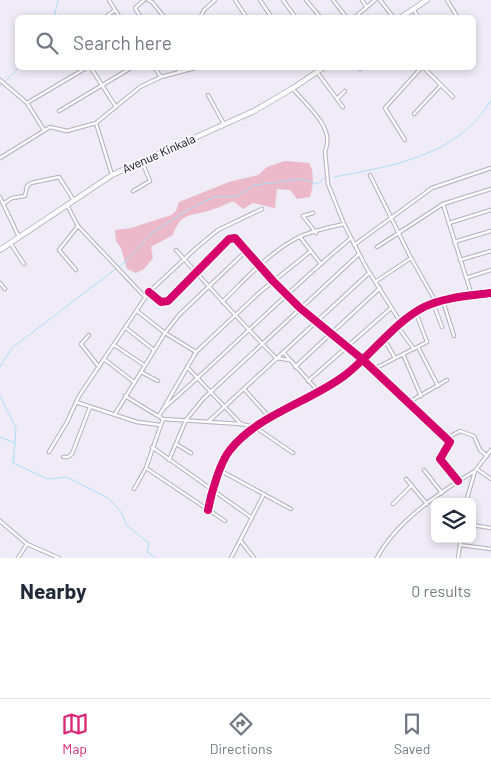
<!DOCTYPE html>
<style>
:root{--surface:#fff;--page:#f2f2f3;--text:#1f2937;--muted:#747a83;--line:#e0e1e3;--accent:#db2777}
body{margin:0;font-family:Barlow,sans-serif;background:var(--page);color:var(--text)}
.controls{position:absolute;right:15px;bottom:15px;display:grid;overflow:hidden;border-radius:8px;box-shadow:0 2px 8px #0003}
.controls button{width:45px;height:45px;display:grid;place-items:center;padding:0;border:0;border-bottom:1px solid var(--line);background:var(--surface);color:var(--text);font:25px sans-serif}
.list{margin:0;padding:0;list-style:none}
h2{display:flex;justify-content:space-between;align-items:center;height:65px;margin:0;padding:0 20px;font-size:21px}
h2 small{font-size:16px;font-weight:400;color:var(--muted)}
.icon{flex:none;width:28px;height:28px;fill:none;stroke:currentColor;stroke-width:2;stroke-linecap:round;stroke-linejoin:round}
.map{position:relative;flex:none;width:491px;height:558px;overflow:hidden}
.search{position:absolute;background:var(--surface);box-shadow:0 2px 8px #0003;left:15px;right:15px;top:15px;height:55px;display:flex;align-items:center;gap:12px;box-sizing:border-box;padding:0 18px;border-radius:8px;color:var(--muted);font-size:19px}
.sheet{height:140px;background:var(--surface)}
nav{display:flex;justify-content:space-around;align-items:center;box-sizing:border-box;height:70px;border-top:1px solid var(--line);background:var(--surface);font-size:14px;color:var(--muted)}
nav a{display:grid;justify-items:center;gap:2px}
nav .on{color:var(--accent)}
.map>svg:first-child{display:block}
</style>
<div class="map">
<svg width="491" height="558" viewBox="0 0 491 558">
<rect width="100%" height="100%" fill="#efecf8"/>
<path fill="#ebb9ca" d="M285,161L309,163C315,171 313,188 310,197L297,199L290,190L277,189L275,208L253,203L243,209L233,201C226,204 218,208 211,210C191,217 181,211 173,235L151,247L153,258L144,269L136,273L127,269L121,248L116,241L115,230L131,228L171,215L176,211L179,202L229,182L258,175L267,167Z"/>
<g fill="none" stroke-linecap="round" stroke-linejoin="round">
<g stroke="#a9ddf8" stroke-width="1">
<path d="M54,18L58,0"/>
<path d="M0,86L19,68"/>
<path d="M334,177C392,166 459,156 491,100"/>
<path d="M0,367L12,348L126,261L152,233L189,209L214,197L237,196L255,185L302,179L318,184L324,178"/>
<path d="M0,396L16,428L15,442"/>
<path d="M0,437L15,443L13,463L48,479L67,477L108,498L121,512L127,526L149,543L147,552L156,558"/>
</g>
<g stroke="#b2b0b9" stroke-width="4.5">
<g id="minor">
<path d="M109,0L120,18"/>
<path d="M148,0L152,2L165,18"/>
<path d="M235,0L247,18"/>
<path d="M260,0L272,18"/>
<path d="M283,0L296,18"/>
<path d="M306,0L321,18"/>
<path d="M333,0L347,18"/>
<path d="M362,0L366,6"/>
<path d="M380,0L394,18"/>
<path d="M447,0L458,18"/>
<path d="M413,9L419,18"/>
<path d="M104,18L115,10"/>
<path d="M141,18L135,8L144,0"/>
<path d="M200,18L204,10L215,0"/>
<path d="M354,18L375,0"/>
<path d="M91,68L116,107"/>
<path d="M155,68L161,77"/>
<path d="M177,68L180,72"/>
<path d="M359,68L360,69"/>
<path d="M424,68L453,97"/>
<path d="M317,72L343,107"/>
<path d="M0,80L27,103L44,130"/>
<path d="M293,89C306,105 336,128 325,151L328,184L344,224L366,267L401,323"/>
<path d="M208,95L224,124"/>
<path d="M337,99L345,91"/>
<path d="M27,103L86,68"/>
<path d="M59,111L131,68"/>
<path d="M414,114L441,85"/>
<path d="M96,123L112,175"/>
<path d="M405,140L385,108L421,68"/>
<path d="M0,158L50,127L67,131L96,123L140,87L161,77L195,68"/>
<path d="M370,175L411,258L436,302"/>
<path d="M133,191L150,181L142,162"/>
<path d="M0,197L19,237"/>
<path d="M3,204L12,198L25,196L27,186L31,183L59,177L73,199"/>
<path d="M443,204L472,296"/>
<path d="M67,205L78,226L145,297"/>
<path d="M313,213L303,216L316,233"/>
<path d="M449,223L491,210"/>
<path d="M300,237L321,264"/>
<path d="M454,242L491,231"/>
<path d="M11,244L24,264"/>
<path d="M354,245L432,188L491,168"/>
<path d="M377,247L443,204L491,189"/>
<path d="M176,250C209,287 242,323 276,358L289,360"/>
<path d="M460,260L491,251"/>
<path d="M76,270L59,250L78,226"/>
<path d="M466,278L491,270"/>
<path d="M375,282L411,258"/>
<path d="M0,283L5,289"/>
<path d="M149,292L161,302L168,301L229,239L235,238L273,281L300,308L362,359L450,442L440,459L458,481"/>
<path d="M443,301L454,336"/>
<path d="M222,302C246,279 269,252 299,237C312,231 330,227 344,224"/>
<path d="M433,303L442,327"/>
<path d="M137,311L165,333L196,352"/>
<path d="M398,327L414,349"/>
<path d="M126,328L154,350"/>
<path d="M89,335L81,344L99,367"/>
<path d="M384,339L395,358"/>
<path d="M114,345L144,365"/>
<path d="M418,347L438,386"/>
<path d="M283,352L318,391"/>
<path d="M403,354L421,396"/>
<path d="M104,359L134,382"/>
<path d="M187,367L241,424"/>
<path d="M295,367L380,288"/>
<path d="M374,369L427,342L416,313"/>
<path d="M141,372L158,381"/>
<path d="M308,381L391,308"/>
<path d="M244,389L271,419"/>
<path d="M125,396L163,419L241,424L255,427L293,453"/>
<path d="M76,402L137,422L160,425"/>
<path d="M409,402L447,380"/>
<path d="M163,409C227,353 286,292 351,238"/>
<path d="M115,414L165,333L179,315L246,251"/>
<path d="M159,416L196,352L260,292L311,251"/>
<path d="M208,422L369,273"/>
<path d="M446,437L451,436L460,431L474,436L480,450L487,456"/>
<path d="M176,444L191,453"/>
<path d="M152,447L252,518"/>
<path d="M49,452L67,422L79,396L149,292L195,249L218,230L262,209"/>
<path d="M63,457H68L72,454L90,407"/>
<path d="M169,460L186,420L203,399L359,254"/>
<path d="M146,468L225,521"/>
<path d="M477,469L491,479"/>
<path d="M424,470L442,493"/>
<path d="M221,471L291,509"/>
<path d="M406,479L427,504"/>
<path d="M134,489L146,468L163,419"/>
<path d="M466,502L475,471L491,450"/>
<path d="M393,504L412,485"/>
<path d="M208,510C211,494 220,462 230,450C256,416 309,402 344,376C372,355 393,323 424,307C445,297 469,296 491,293"/>
<path d="M0,521L27,544L59,558"/>
<path d="M472,525L491,528"/>
<path d="M240,540L254,558"/>
<path d="M460,545L491,549"/>
<path d="M18,558L27,544"/>
<path d="M231,558L264,494"/>
<path d="M377,558C395,523 441,491 475,471"/>
<path d="M458,558L461,539"/>
</g>
</g>
<g stroke="#b2b0b9" stroke-width="6">
<g id="primary">
<path d="M400,18L427,0"/>
<path d="M0,250L112,175L254,111L293,88L323,68"/>
</g>
</g>
<use href="#minor" stroke="#fdfcfe" stroke-width="2.5"/>
<use href="#primary" stroke="#fdfcfe" stroke-width="4.5"/>
<g stroke="#f8f7fb" stroke-width="11">
<g id="cycleway">
<path d="M149,292L161,302L168,301L229,239L235,238L273,281L300,308L362,359L450,442L440,459L458,481"/>
<path d="M208,510C211,494 220,462 230,450C256,416 309,402 344,376C372,355 393,323 424,307C445,297 469,296 491,293"/>
</g>
</g>
<use href="#cycleway" stroke="#d6006c" stroke-width="8"/>
</g>
<g text-anchor="middle" stroke-width="4" stroke-linejoin="round" paint-order="stroke">
<g font-size="12" fill="#0f0d15" stroke="#f8f7fb">
<text transform="translate(159 154) rotate(-24)" y="4">Avenue Kinkala</text>
</g>
</g>
</svg>
<div class="controls">
<button><svg class="icon" aria-label="layers" viewBox="0 0 24 24"><path d="M12 4l9 5-9 5-9-5zM3 14l9 5 9-5"/></svg></button>
</div>
<div class="search"><svg class="icon" aria-label="search" viewBox="0 0 24 24"><circle cx="10" cy="10" r="6"/><path d="M15 15l6 6"/></svg>Search here</div>
</div>
<section class="sheet">
<h2>Nearby<small>0 results</small></h2>
<ul class="list">
</ul>
</section>
<nav>
<a class="on"><svg class="icon" aria-label="map" viewBox="0 0 24 24"><path d="M3 6l6-2 6 2 6-2v14l-6 2-6-2-6 2zM9 4v14M15 6v14"/></svg>Map</a>
<a><svg class="icon" aria-label="directions" viewBox="0 0 24 24"><path d="M12 3l9 9-9 9-9-9zM9 14v-3h6M13 9l2 2-2 2"/></svg>Directions</a>
<a><svg class="icon" aria-label="saved" viewBox="0 0 24 24"><path d="M7 4h10v16l-5-4-5 4z"/></svg>Saved</a>
</nav>
